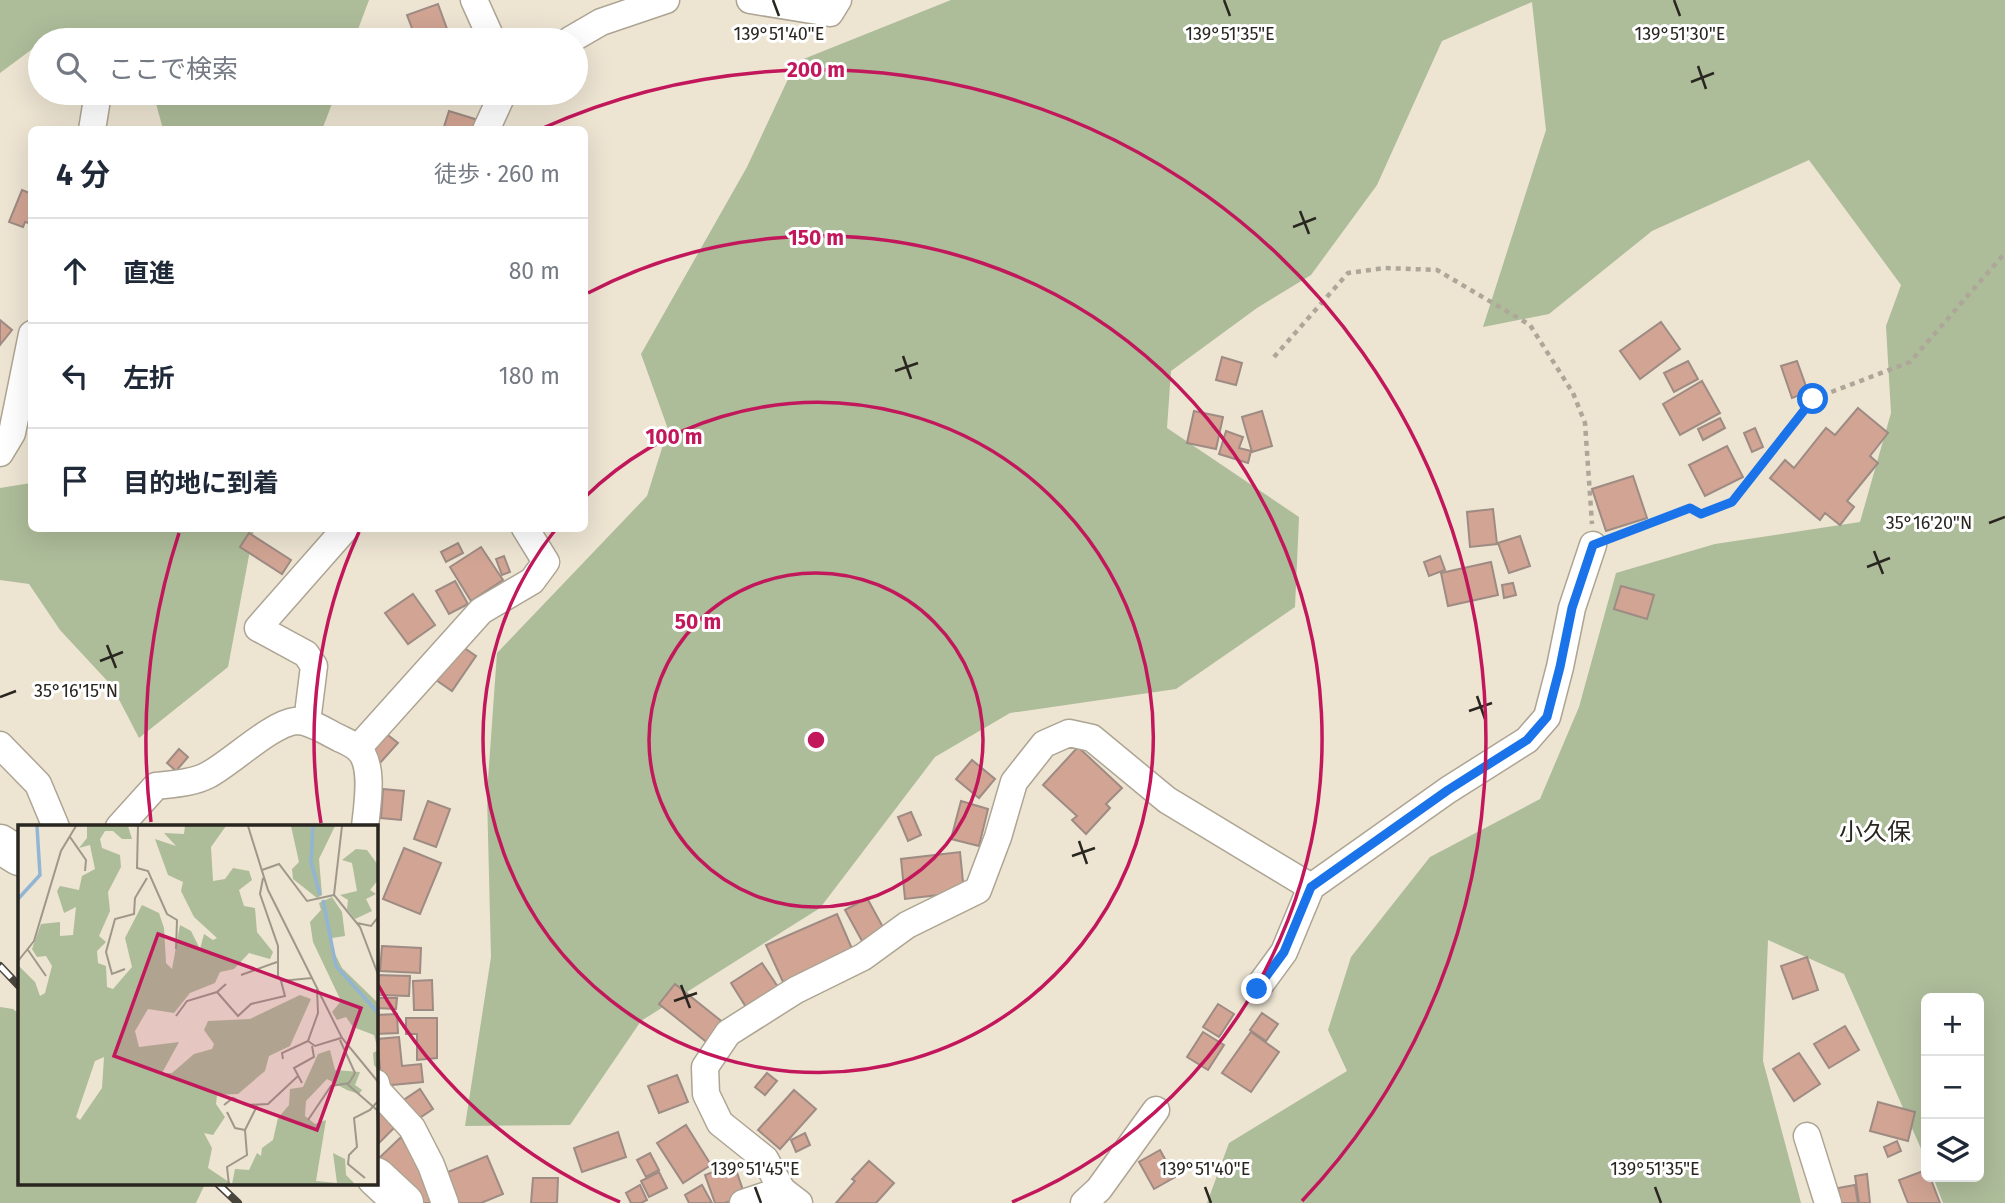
<!DOCTYPE html>
<html lang="ja">
<meta charset="utf-8">
<style>
:root{--surface:#fff;--page:#f6f6f7;--text:#1f2937;--muted:#747a83;--line:#e0e1e3}
body{margin:0;font-family:"Fira Sans","Noto Sans JP",sans-serif;background:var(--page);color:var(--text)}
.controls{position:absolute;right:21px;bottom:21px;display:grid;overflow:hidden;border-radius:10px;box-shadow:0 7px 28px #0002}
.controls button{width:63px;height:63px;display:grid;place-items:center;padding:0;border:0;border-bottom:2px solid var(--line);background:var(--surface);color:var(--text);font:35px sans-serif}
.stop{position:absolute;width:21px;height:21px;margin:-16px;border:5px solid #1a73e8;border-radius:50%;background:#fff}
.stop.end{background:#1a73e8;border-color:#fff;box-shadow:0 2px 7px #0008}
.list{margin:0;padding:0;list-style:none}
h2{display:flex;justify-content:space-between;align-items:center;height:91px;margin:0;padding:0 28px;font-size:30px}
h2 small{font-size:23px;font-weight:400;color:var(--muted)}
.list li{display:grid;grid-template-columns:46px 1fr auto;gap:21px;align-items:center;box-sizing:border-box;height:105px;padding:0 28px;border-top:2px solid var(--line)}
.list b{display:block;font-size:26px;white-space:nowrap}
.list em{font-size:23px;font-style:normal;color:var(--muted)}
.icon{flex:none;width:38px;height:38px;fill:none;stroke:currentColor;stroke-width:2;stroke-linecap:round;stroke-linejoin:round}
.map{position:relative;flex:none;width:2005px;height:1203px;overflow:hidden}
.search{position:absolute;background:var(--surface);box-shadow:0 7px 28px #0002;left:28px;top:28px;width:560px;height:77px;display:flex;align-items:center;gap:18px;box-sizing:border-box;padding:0 24px;border-radius:38px;color:var(--muted);font-size:26px}
.panel{position:absolute;background:var(--surface);box-shadow:0 7px 28px #0002;left:28px;top:126px;width:560px;height:406px;border-radius:10px}
.map>svg:first-child{display:block}
</style>
<div class="map">
<svg width="2005" height="1203" viewBox="0 0 2005 1203">
<rect width="100%" height="100%" fill="#ede4d2"/>
<g fill="#adbc99">
<path d="M0,0H369L354,40H40V48L35,47L0,73Z"/>
<path d="M951,0H2005V1203H1943L1933,1177H1979V998H1926V1160L1844,974L1768,940L1763,1061L1801,1203H1207L1229,1143L1347,1071L1328,1030L1351,957L1430,857L1540,799L1579,707L1616,573L1715,544L1860,522L1891,413L1886,326L1901,285L1809,160L1652,231L1549,314L1483,327L1546,130L1532,2L1442,41L1377,185L1311,275L1257,308L1171,371L1167,428L1299,517L1295,607L1176,689L1010,713L935,757L820,908L641,1021L570,1125L465,1126L491,957L487,794L497,653L647,496L668,429L641,354L747,167L796,62Z"/>
<path d="M153,93H336L322,130L163,129Z"/>
<path d="M31,483L32,528L254,529L228,667L139,738L112,686L60,630L29,584L0,580V488Z"/>
<path d="M0,1007L13,1009L19,1014V1184H205L196,1203H0Z"/>
</g>
<g fill="#d1a493" stroke="#9e8b83" stroke-width="2">
<path d="M438,4L451,40H406L404,35L413,31L407,15Z"/>
<path d="M449,111L478,120L475,130H443Z"/>
<path d="M22,190L32,194V224L25,222L23,227L9,222Z"/>
<path d="M0,320L12,330L0,345Z"/>
<path d="M1661,322L1680,349L1640,379L1620,351Z"/>
<path d="M1222,357L1242,363L1236,385L1216,380Z"/>
<path d="M1688,361L1698,379L1674,392L1664,373Z"/>
<path d="M1797,361L1808,392L1792,398L1781,366Z"/>
<path d="M1702,381L1720,413L1680,435L1663,404Z"/>
<path d="M1858,408L1888,433L1870,456L1878,463L1847,501L1854,507L1840,525L1825,513L1820,520L1770,478L1785,460L1794,468L1826,428L1835,435Z"/>
<path d="M1194,411L1223,417L1216,449L1187,443Z"/>
<path d="M1262,411L1272,446L1252,452L1242,417Z"/>
<path d="M1720,418L1725,428L1703,440L1698,429Z"/>
<path d="M1755,428L1763,447L1752,452L1744,433Z"/>
<path d="M1226,431L1243,437L1239,448L1251,451L1248,463L1219,454Z"/>
<path d="M1727,446L1743,477L1705,496L1689,465Z"/>
<path d="M1633,476L1647,518L1606,531L1592,489Z"/>
<path d="M1493,509L1497,544L1470,547L1467,512Z"/>
<path d="M249,533L291,560L282,574L240,547Z"/>
<path d="M1520,536L1530,566L1509,573L1498,543Z"/>
<path d="M458,543L463,553L446,562L441,552Z"/>
<path d="M481,547L503,580L471,601L450,567Z"/>
<path d="M504,556L510,572L502,575L496,559Z"/>
<path d="M1440,556L1445,570L1429,576L1424,562Z"/>
<path d="M1491,562L1498,595L1448,606L1441,573Z"/>
<path d="M455,581L468,604L449,614L436,591Z"/>
<path d="M1513,583L1516,595L1504,598L1502,585Z"/>
<path d="M1621,586L1654,595L1647,619L1614,609Z"/>
<path d="M413,594L435,625L408,644L385,613Z"/>
<path d="M460,645L476,656L452,691L436,680Z"/>
<path d="M384,732L398,743L380,763L367,752Z"/>
<path d="M1078,747L1122,788L1106,804L1110,808L1086,834L1072,820L1077,816L1043,785Z"/>
<path d="M179,749L188,757L176,771L167,763Z"/>
<path d="M972,760L995,779L979,798L956,779Z"/>
<path d="M383,789L404,791L401,820L381,818Z"/>
<path d="M428,801L450,809L436,847L414,839Z"/>
<path d="M961,801L988,809L979,846L951,839Z"/>
<path d="M911,812L921,835L908,841L898,817Z"/>
<path d="M404,848L441,863L420,914L383,899Z"/>
<path d="M960,852L964,892L905,899L901,859Z"/>
<path d="M867,898L884,929L862,941L845,910Z"/>
<path d="M837,914L853,951L783,982L766,945Z"/>
<path d="M382,946L421,948L420,973L380,971Z"/>
<path d="M1807,957L1818,990L1793,999L1781,966Z"/>
<path d="M762,963L778,987L746,1007L731,983Z"/>
<path d="M376,975L410,976L409,996L376,995Z"/>
<path d="M432,980L433,1010H414L413,981Z"/>
<path d="M675,984L725,1024L709,1044L659,1004Z"/>
<path d="M376,998H397L396,1009L376,1008Z"/>
<path d="M1218,1004L1234,1014L1219,1037L1203,1027Z"/>
<path d="M1262,1013L1278,1024L1266,1041L1250,1030Z"/>
<path d="M397,1014L398,1033L376,1034V1015Z"/>
<path d="M406,1018H437V1058L417,1060V1034H406Z"/>
<path d="M1845,1026L1859,1050L1829,1068L1814,1044Z"/>
<path d="M1203,1032L1224,1045L1208,1070L1187,1057Z"/>
<path d="M1251,1032L1279,1052L1251,1092L1222,1073Z"/>
<path d="M399,1037L402,1066L421,1064L423,1082L382,1086L377,1039Z"/>
<path d="M1799,1053L1820,1084L1794,1101L1773,1069Z"/>
<path d="M767,1073L777,1081L765,1095L755,1087Z"/>
<path d="M677,1075L688,1102L659,1113L648,1086Z"/>
<path d="M420,1089L433,1109L415,1121L402,1101Z"/>
<path d="M794,1090L816,1109L780,1149L758,1130Z"/>
<path d="M1878,1102L1915,1112L1908,1141L1870,1131Z"/>
<path d="M376,1108L395,1127L379,1143L376,1141Z"/>
<path d="M686,1125L711,1165L683,1183L657,1143Z"/>
<path d="M618,1132L626,1157L582,1172L574,1148Z"/>
<path d="M805,1133L810,1145L796,1152L791,1140Z"/>
<path d="M401,1137L440,1203H418L376,1161Z"/>
<path d="M1897,1141L1901,1151L1888,1157L1884,1147Z"/>
<path d="M1160,1150L1175,1177L1154,1189L1139,1162Z"/>
<path d="M650,1153L659,1170L646,1177L637,1160Z"/>
<path d="M487,1156L503,1194L481,1203H449L438,1176Z"/>
<path d="M869,1161L894,1183L876,1203H836L855,1181L852,1179Z"/>
<path d="M734,1164L745,1196L725,1203H715L705,1175Z"/>
<path d="M1926,1170V1177H1930L1940,1203H1908L1899,1180Z"/>
<path d="M659,1172L667,1188L649,1197L641,1181Z"/>
<path d="M1867,1174L1870,1203H1859L1855,1176Z"/>
<path d="M533,1178H558L557,1203H531Z"/>
<path d="M640,1185L647,1200L641,1203H631L626,1193Z"/>
<path d="M702,1185L712,1203H689L685,1195Z"/>
<path d="M1855,1185L1858,1203H1840L1838,1188Z"/>
</g>
<g fill="none" stroke-linecap="round" stroke-linejoin="round">
<g stroke="#ada493" stroke-width="29">
<g id="minor">
<path d="M474,0L492,40"/>
<path d="M750,0L830,13L838,0"/>
<path d="M570,40L601,22L666,0"/>
<path d="M92,130L98,93"/>
<path d="M486,130L503,93"/>
<path d="M0,453L12,433L32,334"/>
<path d="M307,722L314,666L306,654L258,628L346,528"/>
<path d="M0,745L38,784L56,827"/>
<path d="M358,748L481,611L532,581L546,562L525,528"/>
<path d="M119,827L156,786C173,784 193,783 208,775C231,763 271,724 295,721C310,720 326,732 339,738C345,741 353,744 358,749C375,764 367,806 365,827"/>
<path d="M1257,989L1284,952L1311,887L1448,790L1527,740L1547,717L1560,667L1572,608L1593,545"/>
<path d="M376,1083L378,1091L412,1128L431,1165L445,1203"/>
<path d="M1807,1136L1828,1203"/>
<path d="M782,1190L765,1159L720,1123L706,1094L705,1067L728,1033L796,990L863,957L907,925L978,890L998,837L1014,782L1044,744L1069,733L1092,738L1167,800L1311,887"/>
<path d="M743,1203L782,1190L799,1203"/>
<path d="M1084,1203L1099,1189L1156,1110"/>
</g>
</g>
<g stroke="#ada493" stroke-width="41">
<g id="highway">
<path d="M0,844L19,856"/>
<path d="M376,1177L404,1203"/>
</g>
</g>
<g stroke="#aea799" stroke-width="4.5" stroke-dasharray="5 5" stroke-linecap="butt">
<path d="M1274,357L1348,273L1385,268L1437,270L1530,325L1573,393L1585,423L1592,524"/>
<path d="M1612,538L1690,508L1701,514L1732,502L1813,399L1910,362L2005,253"/>
</g>
<use href="#minor" stroke="#fff" stroke-width="26"/>
<use href="#highway" stroke="#fff" stroke-width="38"/>
<g stroke="#49443c" stroke-width="8">
<g id="rail">
<path d="M0,966L19,986"/>
<path d="M218,1184L238,1203"/>
</g>
</g>
<use href="#rail" stroke="#fff" stroke-width="5" stroke-dasharray="16" stroke-linecap="butt"/>
</g>
<g fill="none" stroke-linecap="round" stroke-linejoin="round">
<path stroke="#1a73e8" stroke-width="9" d="M1257,989L1284,952L1311,887L1448,790L1527,740L1547,717L1560,667L1572,608L1593,545L1690,508L1701,514L1732,502L1813,399"/>
</g>
<path fill="none" stroke="#29251f" stroke-width="2.5" d="M773,0L779,16M1224,0L1230,16M1674,0L1680,16M1698,66L1706,89M1691,82L1714,73M1300,211L1309,234M1293,227L1316,218M903,356L911,379M895,371L918,363M1989,523L2005,517M1874,551L1883,574M1867,567L1890,558M107,645L116,668M100,661L123,652M1477,696L1485,719M0,697L16,691M1469,711L1492,703M1079,841L1087,864M1072,856L1095,848M681,985L690,1008M674,1001L697,993M755,1187L761,1203M1205,1187L1211,1203M1655,1187L1661,1203"/>
<g fill="none" stroke="#c2185b" stroke-width="3.5">
<circle cx="816" cy="740" r="167"/>
<path d="M585 497A335 335 0 1 1 556 529"/>
<path d="M620 1202A502 502 0 0 1 377 983M321 823A502 502 0 0 1 359 532M588 293A502 502 0 1 1 1012 1202"/>
<path d="M151 822A670 670 0 0 1 179 533M543 128A670 670 0 0 1 1302 1201"/>
</g>
<g text-anchor="middle" stroke-width="6" stroke-linejoin="round" paint-order="stroke">
<g font-size="24" fill="#29251f" stroke="#fff">
<text x="1875" y="840">小久保</text>
</g>
</g>
<g transform="translate(18 825)">
<rect width="360" height="360" fill="#ede4d2"/>
<path d="M69,1H110L114,14H104L95,6H87L82,14L84,23L102,30L103,42L90,67L92,86L81,111L88,117L79,126L80,138L88,141L89,162L95,164L114,142L107,113L124,80L141,88L146,103L148,138L154,144L162,100L173,106L182,124L186,109L195,115L199,113L176,92L163,66L165,57L150,50L137,14L158,21L146,8L166,9L167,1H208L193,22L195,56L207,54L215,43L231,46L234,55L221,65L226,81L237,83L239,107L255,127L252,134L231,128L216,144L202,147L197,158L172,168L156,188L130,184L117,206L121,222L161,217L144,248H154L176,229L194,224L196,219L186,205L190,196L232,194L282,170L293,174L272,221L251,231L247,246L220,269L199,270L198,279L207,292L195,310L186,308L194,323L190,343L214,359L217,344L231,345L239,328L243,331L244,323L255,315L260,293L271,280L272,264L285,262L300,229L312,225L317,245L342,247L337,260L344,265L341,269L329,265L309,254L288,276L287,291L297,299L308,295L298,356L319,358L315,328L327,334L328,350L338,360H0V140L17,157L22,171L27,168L34,141L28,131L19,132L14,124L23,99L42,97V111L55,110L58,82L46,88L39,66L42,61L61,65L64,51L77,44L72,20L61,23L69,13ZM86,232L84,263L62,295L58,292L77,236ZM273,1H317L301,34L304,70L299,73L275,54L274,44L281,37ZM338,24L349,25L360,40V55L352,65L358,69L348,74L354,86L337,94L329,84L330,75L322,70L339,66L334,38L324,35ZM314,72L324,87L327,111L314,113L313,121L324,143L360,178V245L356,240L355,228L360,225L356,210L335,202L328,192L319,195L314,187L323,176L295,117L292,97L303,85L301,78Z" fill="#adbc99" fill-rule="evenodd"/>
<path fill="none" stroke="#92b5d3" stroke-width="3.5" d="M295,1L293,37L302,70M0,74L22,50L19,1M305,75L318,141L361,189"/>
<path fill="none" stroke="#9f988a" stroke-width="2" d="M120,1L119,43L130,46L149,89L159,95L158,124M230,1L250,65L324,213L361,258M324,1L316,70L342,102L361,152M52,12L68,35L67,46M244,45L261,39L289,76L316,70M245,53L242,69L260,121V151L263,156L294,153M339,98L353,101L361,91M10,125L28,151M0,136L16,116L43,26L58,1M107,144L94,149L88,127L97,94L116,89L117,73L129,53M223,150L259,137M299,164L300,188L290,216L297,221L323,213M199,167L220,191L233,179L267,171L263,156M158,191L169,176L199,167L208,159M265,234L264,228L290,216M284,258L276,243L296,232L294,221M328,258L359,285L361,312M206,280L215,273L228,280L250,279L280,251M209,287L217,303L227,305M290,295L313,261L331,258L337,248L322,215M347,353L330,339L331,330L339,322L336,293L352,285L361,275M211,360L209,342L229,330L227,305L239,281"/>
<path fill="#c2185b" fill-opacity="0.15" stroke="#c2185b" stroke-width="3.5" d="M140,109L343,183L299,305L96,231Z"/>
<rect width="360" height="360" fill="none" stroke="#29251f" stroke-width="3.5"/>
</g>
<g font-size="18" text-anchor="middle" fill="#29251f" stroke="#fff" stroke-width="6" stroke-linejoin="round" paint-order="stroke">
<text x="779" y="40">139°51'40"E</text>
<text x="1230" y="40">139°51'35"E</text>
<text x="1680" y="40">139°51'30"E</text>
<text x="1929" y="529">35°16'20"N</text>
<text x="76" y="697">35°16'15"N</text>
<text x="755" y="1175">139°51'45"E</text>
<text x="1205" y="1175">139°51'40"E</text>
<text x="1655" y="1175">139°51'35"E</text>
</g>
<circle cx="816" cy="740" r="10" fill="#c2185b" stroke="#fff" stroke-width="3.5"/>
<g font-size="21" text-anchor="middle" font-weight="bold" fill="#c2185b" stroke="#fff" stroke-width="6" stroke-linejoin="round" paint-order="stroke">
<text x="816" y="77">200 m</text>
<text x="816" y="245">150 m</text>
<text x="674" y="444">100 m</text>
<text x="698" y="629">50 m</text>
</g>
</svg>
<div class="controls">
<button>+</button>
<button>−</button>
<button><svg class="icon" aria-label="layers" viewBox="0 0 24 24"><path d="M12 4l9 5-9 5-9-5zM3 14l9 5 9-5"/></svg></button>
</div>
<div class="stop" style="left:1813px;top:399px"></div>
<div class="stop end" style="left:1257px;top:989px"></div>
<div class="search"><svg class="icon" aria-label="search" viewBox="0 0 24 24"><circle cx="10" cy="10" r="6"/><path d="M15 15l6 6"/></svg>ここで検索</div>
<section class="panel">
<h2>4 分<small>徒歩 · 260 m</small></h2>
<ul class="list">
<li><svg class="icon" aria-label="ahead" viewBox="0 0 24 24"><path d="M12 20V5M6 11l6-6 6 6"/></svg><div><b>直進</b></div><em>80 m</em></li>
<li><svg class="icon" aria-label="left" viewBox="0 0 24 24"><path d="M17 20v-9H6M10 6l-5 5 5 5"/></svg><div><b>左折</b></div><em>180 m</em></li>
<li><svg class="icon" aria-label="arrive" viewBox="0 0 24 24"><path d="M6 21V4h12l-3 4 3 4H6"/></svg><div><b>目的地に到着</b></div></li>
</ul>
</section>
</div>
